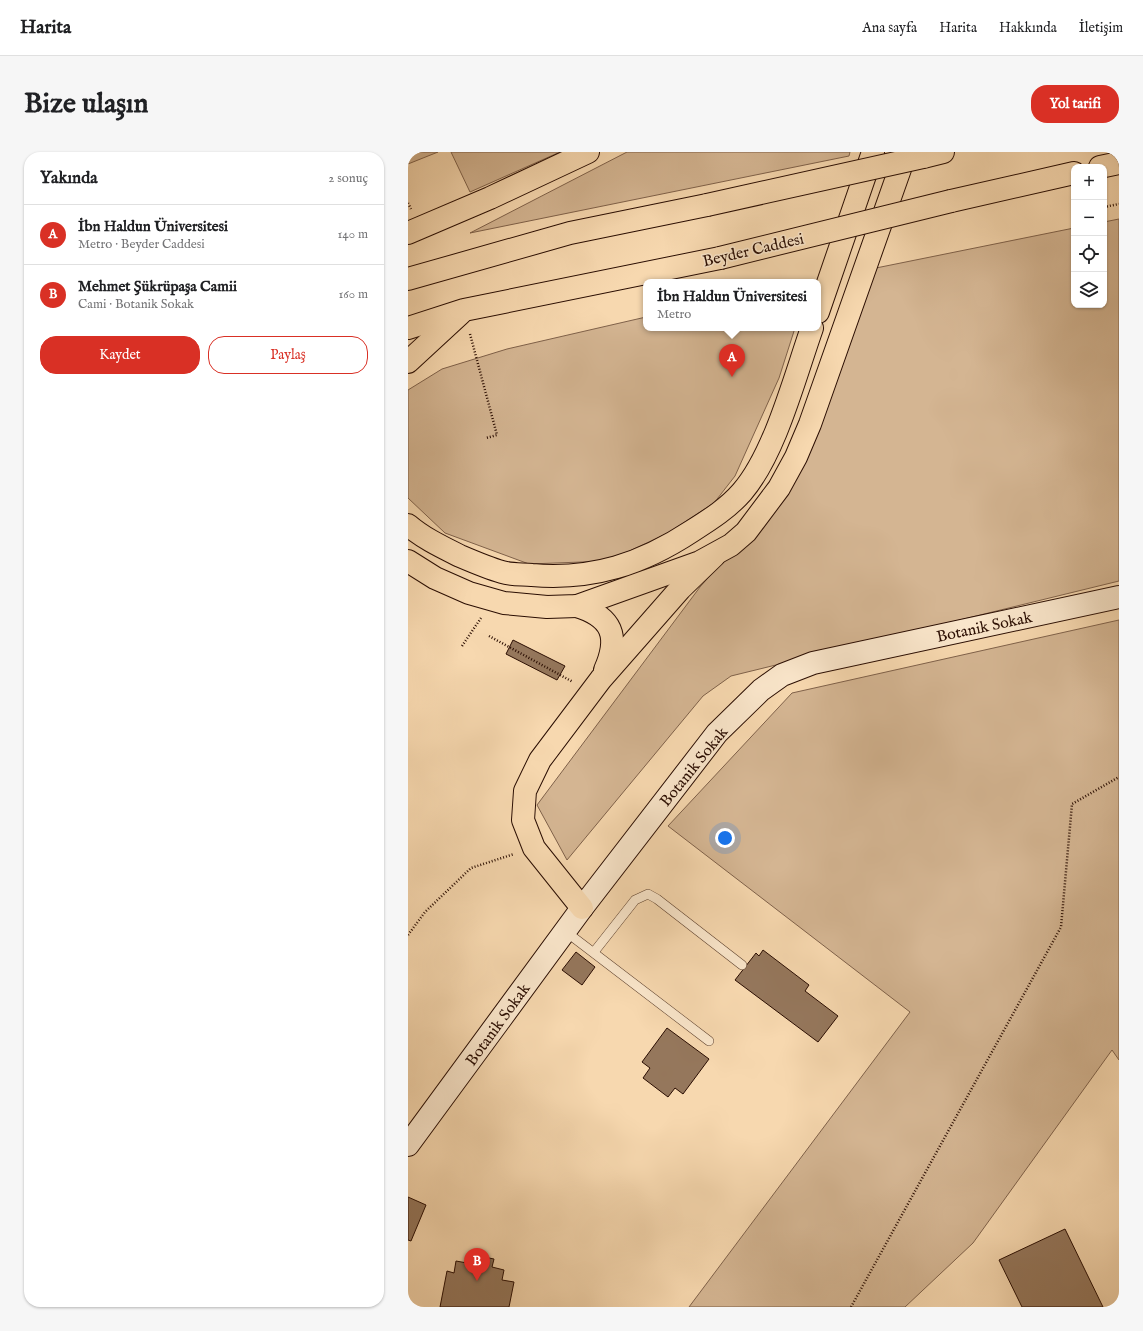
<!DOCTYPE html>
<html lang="tr">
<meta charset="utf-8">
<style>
:root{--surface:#fff;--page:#f6f6f6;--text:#202124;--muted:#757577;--line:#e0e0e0;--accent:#d93025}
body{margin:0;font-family:"IM FELL English",serif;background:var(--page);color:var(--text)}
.controls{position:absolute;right:12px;top:12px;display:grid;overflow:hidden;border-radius:8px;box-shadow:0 1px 3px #0004}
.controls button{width:36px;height:36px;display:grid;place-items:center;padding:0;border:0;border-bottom:1px solid var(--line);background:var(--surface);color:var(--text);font:20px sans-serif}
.you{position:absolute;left:317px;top:686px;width:14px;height:14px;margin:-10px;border:3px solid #fff;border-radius:50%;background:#1a73e8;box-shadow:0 0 0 6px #1a73e833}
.badge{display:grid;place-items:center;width:26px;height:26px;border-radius:50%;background:var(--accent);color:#fff;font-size:13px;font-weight:700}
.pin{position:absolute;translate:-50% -33px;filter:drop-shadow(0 1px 2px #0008)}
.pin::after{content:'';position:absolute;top:21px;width:14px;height:12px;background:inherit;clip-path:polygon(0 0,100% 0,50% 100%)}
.popup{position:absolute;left:235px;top:127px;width:178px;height:52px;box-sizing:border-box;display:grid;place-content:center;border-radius:8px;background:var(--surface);filter:drop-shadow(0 1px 3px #0005);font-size:13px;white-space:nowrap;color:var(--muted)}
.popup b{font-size:15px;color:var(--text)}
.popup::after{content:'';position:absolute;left:50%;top:100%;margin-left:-8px;border:8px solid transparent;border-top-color:var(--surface)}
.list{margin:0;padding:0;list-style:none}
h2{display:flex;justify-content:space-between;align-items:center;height:52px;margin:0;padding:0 16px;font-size:17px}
h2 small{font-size:13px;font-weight:400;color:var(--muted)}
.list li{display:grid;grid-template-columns:26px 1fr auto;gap:12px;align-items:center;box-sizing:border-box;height:60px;padding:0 16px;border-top:1px solid var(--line)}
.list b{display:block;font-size:15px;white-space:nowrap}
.list p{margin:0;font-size:13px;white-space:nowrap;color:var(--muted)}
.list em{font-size:13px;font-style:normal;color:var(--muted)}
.actions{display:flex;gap:8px;padding:12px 16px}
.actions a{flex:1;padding:9px 0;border:1px solid var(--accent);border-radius:16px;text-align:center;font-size:14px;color:var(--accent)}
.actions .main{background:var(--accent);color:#fff}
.icon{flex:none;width:22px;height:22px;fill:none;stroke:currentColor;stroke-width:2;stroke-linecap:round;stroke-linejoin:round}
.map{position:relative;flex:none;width:711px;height:1155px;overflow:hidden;border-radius:16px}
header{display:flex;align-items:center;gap:24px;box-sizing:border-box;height:56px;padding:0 20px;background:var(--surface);border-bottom:1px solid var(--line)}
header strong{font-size:19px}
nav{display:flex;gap:22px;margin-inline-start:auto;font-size:14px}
.intro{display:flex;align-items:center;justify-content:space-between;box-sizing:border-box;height:96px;padding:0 24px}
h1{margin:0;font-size:28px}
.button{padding:10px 18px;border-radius:16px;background:var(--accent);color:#fff;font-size:14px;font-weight:700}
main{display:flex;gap:24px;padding:0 24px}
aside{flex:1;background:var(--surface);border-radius:16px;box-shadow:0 1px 3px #0004}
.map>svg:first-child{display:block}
</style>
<header>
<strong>Harita</strong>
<nav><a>Ana sayfa</a><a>Harita</a><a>Hakkında</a><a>İletişim</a></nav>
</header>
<div class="intro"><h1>Bize ulaşın</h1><a class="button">Yol tarifi</a></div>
<main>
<aside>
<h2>Yakında<small>2 sonuç</small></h2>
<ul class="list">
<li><span class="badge">A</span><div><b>İbn Haldun Üniversitesi</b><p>Metro · Beyder Caddesi</p></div><em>140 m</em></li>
<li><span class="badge">B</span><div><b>Mehmet Şükrüpaşa Camii</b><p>Cami · Botanik Sokak</p></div><em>160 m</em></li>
</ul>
<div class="actions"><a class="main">Kaydet</a><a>Paylaş</a></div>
</aside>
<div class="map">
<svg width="711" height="1155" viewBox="0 0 711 1155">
<rect width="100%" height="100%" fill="#f7d8af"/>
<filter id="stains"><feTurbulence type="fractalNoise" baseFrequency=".005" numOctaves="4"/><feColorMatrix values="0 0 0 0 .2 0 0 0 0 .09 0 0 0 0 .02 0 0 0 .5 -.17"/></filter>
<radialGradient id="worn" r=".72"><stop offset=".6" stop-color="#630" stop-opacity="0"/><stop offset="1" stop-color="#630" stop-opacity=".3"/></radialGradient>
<g fill="#d4b592" stroke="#7f614a">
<path d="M0,0H30L0,12Z"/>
<path d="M43,0H152L62,40Z"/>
<path d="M219,0H442L441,4L62,81Z"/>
<path d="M711,67V429L323,524L295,544L159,708L129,653L292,435L361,356L463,117L666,76V153H696V70Z"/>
<path d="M238,165V176H387L371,226L327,324L306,351L260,381L200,409L121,412L37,381L0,346V238L34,217L99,197Z"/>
<path d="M711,468V908L704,898L565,1091L497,1155H281L502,860L260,674L384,541Z"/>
</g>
<g fill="#95775c" stroke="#2a0d02">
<path d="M105,488L157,514L149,528L98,502Z"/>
<path d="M355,798L401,833L397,839L430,864L410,890L327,828L348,801L351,804Z"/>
<path d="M168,800L187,815L174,833L154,818Z"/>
<path d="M259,876L301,907L275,942L267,936L260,945L235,926L242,916L234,910Z"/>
<path d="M0,1045L18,1053L3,1089L0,1088Z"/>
<path d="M657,1077L695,1155H614L591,1108Z"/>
<path d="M61,1102L86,1107L84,1115L96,1118L94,1128L106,1130L101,1155H32L39,1119L46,1121L48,1109L59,1111Z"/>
</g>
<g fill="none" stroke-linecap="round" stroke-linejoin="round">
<g stroke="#5d402d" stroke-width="10">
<g id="lane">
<path d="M157,779L301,889"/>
<path d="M186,800L227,748L240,742L249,747L334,813"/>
</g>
</g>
<g stroke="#2a0d02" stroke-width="24">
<path id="secondary" d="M0,993L174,756L309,581L353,538L374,523L405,511L711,445"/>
</g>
<g stroke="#2a0d02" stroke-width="24">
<g id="primary">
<path d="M169,454C204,465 212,484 197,518"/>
<path d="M174,756L126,696L115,668L117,639L132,608L193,527L272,437L306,404"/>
</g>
</g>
<g stroke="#2a0d02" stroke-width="24">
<g id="highway">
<path d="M515,5L535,0"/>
<path d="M692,15L711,11"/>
<path d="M543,49L666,21"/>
<path d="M0,81L82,46L180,0"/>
<path d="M0,127L162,81L299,53"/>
<path d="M410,160L465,0"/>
<path d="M0,176L56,158L312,106"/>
<path d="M0,210L52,162"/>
<path d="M0,373C15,386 34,395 52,404C66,410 80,416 94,420C104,423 115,422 124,423C185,428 234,412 284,379C303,367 320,356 334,340C367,302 387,224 404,176"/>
<path d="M0,409L27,426L61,441L96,451L139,455L169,454L292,410L323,393L338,380L371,336L388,305L402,272L498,0"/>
</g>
</g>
<g stroke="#2a0d02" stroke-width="2.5" stroke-dasharray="1 2" stroke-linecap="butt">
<path d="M0,51L3,57"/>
<path d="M696,55L711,52"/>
<path d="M62,182L89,283L78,286"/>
<path d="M81,484L165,530"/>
<path d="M54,494L73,466"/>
<path d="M0,783L17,760L63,716L106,702"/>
<path d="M443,1155L653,775L664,652L711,625"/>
</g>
<use href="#lane" stroke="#fae6cb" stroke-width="9"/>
<use href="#secondary" stroke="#fae6cb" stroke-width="22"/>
<use href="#primary" stroke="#f7d8af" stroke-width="22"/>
<use href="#highway" stroke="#f7d8af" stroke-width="22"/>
<g stroke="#2a0d02" stroke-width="24" stroke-linecap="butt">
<g id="highway-bridge">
<path d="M299,53L515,5"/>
<path d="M312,106L543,49"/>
</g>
</g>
<use href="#highway-bridge" stroke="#f7d8af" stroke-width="22"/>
</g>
<g text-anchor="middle" stroke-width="3" stroke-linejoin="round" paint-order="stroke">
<g font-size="16" fill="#2a0d02" stroke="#fae6cb">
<text transform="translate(345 97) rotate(-13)" y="6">Beyder Caddesi</text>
<text transform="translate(576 474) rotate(-12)" y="6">Botanik Sokak</text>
<text transform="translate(285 614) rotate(-51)" y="6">Botanik Sokak</text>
<text transform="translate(89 872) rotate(-54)" y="6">Botanik Sokak</text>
</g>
</g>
<rect width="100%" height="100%" filter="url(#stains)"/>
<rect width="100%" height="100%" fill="url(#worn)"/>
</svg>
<div class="controls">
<button>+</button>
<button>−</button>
<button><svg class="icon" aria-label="locate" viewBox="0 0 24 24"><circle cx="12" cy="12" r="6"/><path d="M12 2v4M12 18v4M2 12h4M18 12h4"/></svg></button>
<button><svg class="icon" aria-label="layers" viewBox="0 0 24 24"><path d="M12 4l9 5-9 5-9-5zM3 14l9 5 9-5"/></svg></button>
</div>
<div class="you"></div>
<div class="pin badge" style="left:324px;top:225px">A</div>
<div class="popup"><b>İbn Haldun Üniversitesi</b>Metro</div>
<div class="pin badge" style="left:69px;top:1129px">B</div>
</div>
</main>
